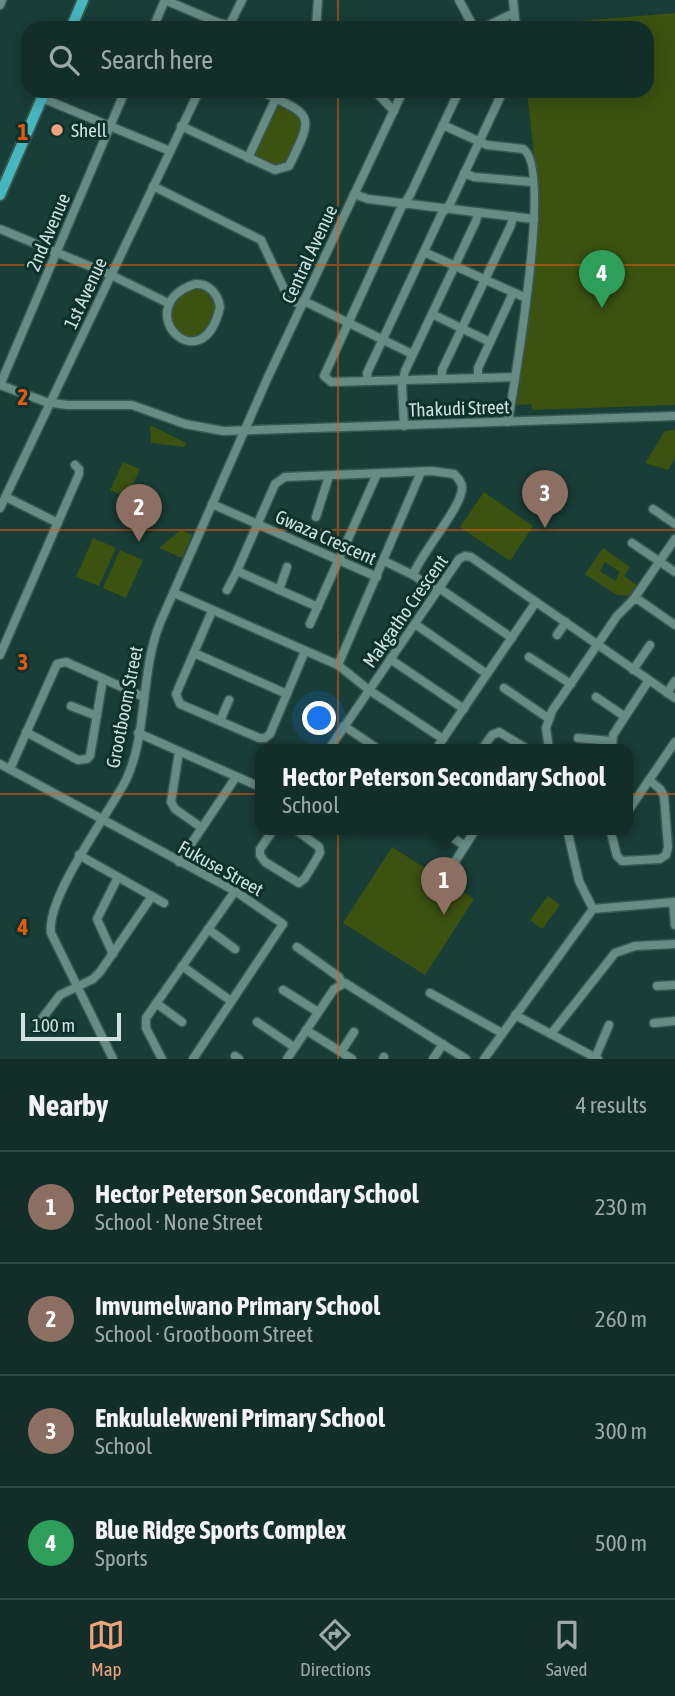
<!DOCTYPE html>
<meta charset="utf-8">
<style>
:root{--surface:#132e29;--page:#1c3631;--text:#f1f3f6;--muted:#9da8a8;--line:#324a46;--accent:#f0a27a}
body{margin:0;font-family:"Asap Condensed",sans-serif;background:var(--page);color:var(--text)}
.scale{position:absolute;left:21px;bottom:18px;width:100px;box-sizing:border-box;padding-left:7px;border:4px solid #cee2dd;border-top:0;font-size:19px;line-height:24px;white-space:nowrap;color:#cee2dd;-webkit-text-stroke:5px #0d322d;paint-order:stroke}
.you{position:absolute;left:320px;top:719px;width:24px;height:24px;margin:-18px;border:5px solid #fff;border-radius:50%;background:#1a73e8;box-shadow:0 0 0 10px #1a73e833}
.badge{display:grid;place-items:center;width:46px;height:46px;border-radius:50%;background:var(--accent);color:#fff;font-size:23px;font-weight:700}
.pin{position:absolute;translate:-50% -58px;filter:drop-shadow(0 2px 4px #0008)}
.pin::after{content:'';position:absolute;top:37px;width:24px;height:21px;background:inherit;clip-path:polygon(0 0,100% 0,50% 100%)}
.popup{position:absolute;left:255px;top:744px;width:378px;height:91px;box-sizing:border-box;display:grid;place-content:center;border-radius:14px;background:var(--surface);filter:drop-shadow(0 2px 5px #0005);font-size:23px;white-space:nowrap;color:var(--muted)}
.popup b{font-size:26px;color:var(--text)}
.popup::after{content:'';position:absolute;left:50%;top:100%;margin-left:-14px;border:14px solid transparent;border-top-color:var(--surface)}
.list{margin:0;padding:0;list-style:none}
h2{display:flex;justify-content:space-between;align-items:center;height:91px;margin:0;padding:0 28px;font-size:30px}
h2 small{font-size:23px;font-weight:400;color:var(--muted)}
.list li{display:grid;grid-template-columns:46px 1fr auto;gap:21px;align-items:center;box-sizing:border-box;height:112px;padding:0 28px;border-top:2px solid var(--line)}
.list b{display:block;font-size:26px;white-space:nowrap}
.list p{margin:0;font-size:23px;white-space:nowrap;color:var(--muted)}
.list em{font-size:23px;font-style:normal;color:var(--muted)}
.icon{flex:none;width:38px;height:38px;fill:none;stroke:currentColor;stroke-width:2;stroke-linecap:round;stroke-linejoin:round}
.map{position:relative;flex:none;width:675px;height:1059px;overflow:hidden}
.search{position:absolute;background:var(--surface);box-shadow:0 4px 18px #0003;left:21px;right:21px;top:21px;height:77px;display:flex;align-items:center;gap:18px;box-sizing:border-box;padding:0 24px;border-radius:21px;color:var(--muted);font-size:26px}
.sheet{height:539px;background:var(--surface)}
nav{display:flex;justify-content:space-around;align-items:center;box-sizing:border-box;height:98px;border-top:2px solid var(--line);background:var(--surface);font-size:19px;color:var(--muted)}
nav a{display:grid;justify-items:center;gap:4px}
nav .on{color:var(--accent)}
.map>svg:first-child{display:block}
</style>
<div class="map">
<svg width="675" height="1059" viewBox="0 0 675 1059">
<rect width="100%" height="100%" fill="#193d37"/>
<g fill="#3b5211" fill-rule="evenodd">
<path d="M675,13V405L532,410L531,404L517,405L540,211L527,91H647V28H520V26Z"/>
<path d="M280,105L298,114L303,126L288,162C278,171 262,163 254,155L275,107Z"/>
<path d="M199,288C229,297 211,327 195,340L175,332L168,307C175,298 187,289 199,288Z"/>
<path d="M150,425L186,443L185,447L151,443Z"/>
<path d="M675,430V459L668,470L645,463L665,431Z"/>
<path d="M123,462L140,469L127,498L110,490Z"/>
<path d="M484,492L533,526L510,561L460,527Z"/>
<path d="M181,530L192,535L182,558L159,548Z"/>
<path d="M93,538L116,548L99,586L76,577Z"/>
<path d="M603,548L630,567L624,576L637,585L629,596L617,595L585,574ZM605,562L620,572L615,581L600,571Z"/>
<path d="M120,550L143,560L126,598L103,588Z"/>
<path d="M392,847L474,899L425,975L343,923Z"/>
<path d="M548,896L560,905L542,929L530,920Z"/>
</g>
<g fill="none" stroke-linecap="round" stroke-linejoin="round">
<g stroke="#3a5853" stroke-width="11">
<g id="minor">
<path d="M165,0L219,23L245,28"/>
<path d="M459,0L474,28"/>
<path d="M513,0L516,28"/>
<path d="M0,5L2,0"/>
<path d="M153,28L165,0"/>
<path d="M228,28L242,0"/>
<path d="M316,28L318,0"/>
<path d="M483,28L514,13"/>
<path d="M375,91L394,111"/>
<path d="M459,91L410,195L401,208L324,376L331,382L515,377"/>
<path d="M42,98L170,151"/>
<path d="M443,125L487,145L523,149C553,166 514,384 508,422"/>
<path d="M181,126L275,170L289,166C315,113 313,116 261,91"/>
<path d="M248,158L276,98"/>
<path d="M464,173L474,177L533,182"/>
<path d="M153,186L261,240L286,293L297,303L304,301L412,354"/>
<path d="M354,194L368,199L534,219"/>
<path d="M0,229L111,275L168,303"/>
<path d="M424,252L526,298"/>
<path d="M195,284C209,283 218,294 220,307C202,386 127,307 195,284Z"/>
<path d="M432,314L490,342"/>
<path d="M478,377V368L513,293"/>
<path d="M442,378V370L511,225L513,216"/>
<path d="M368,381L367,373L442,213L450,204L503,91"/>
<path d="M0,385L46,402L67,405H132L185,424L223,431L675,416"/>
<path d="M0,385L125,91"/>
<path d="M404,426L402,385L405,371L476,221L478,212"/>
<path d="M6,497L58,523"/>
<path d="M212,504L377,577"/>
<path d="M0,508L199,91"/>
<path d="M653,509L675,524"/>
<path d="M316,517L329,476"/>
<path d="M632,543L675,572"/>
<path d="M384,561L413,575L437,591"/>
<path d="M439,588L512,638"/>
<path d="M227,590L237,571"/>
<path d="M279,590L287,567"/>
<path d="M174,593L338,665L369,690L443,739"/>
<path d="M633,600H639L675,625"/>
<path d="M318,607L237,571L275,484L285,477L432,471L454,474C458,478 462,482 462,488C462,507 421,553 413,575"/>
<path d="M212,611L176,694L180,704L259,738H265L270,734L305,651"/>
<path d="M310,624L377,474"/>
<path d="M415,624L487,674"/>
<path d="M557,635L566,622"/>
<path d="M194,653L287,694"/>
<path d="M0,655L79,474V469L75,465"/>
<path d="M529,657L571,684"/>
<path d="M390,659L464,709"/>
<path d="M338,665L421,472"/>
<path d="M633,670L650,645"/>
<path d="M504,688L548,718"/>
<path d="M667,693L675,681"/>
<path d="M596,697L624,716"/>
<path d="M71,706L97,716"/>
<path d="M220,721L229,700"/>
<path d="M344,726L378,749"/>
<path d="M26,732L78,760L87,759L90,756L103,679"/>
<path d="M138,733L260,787"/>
<path d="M578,738L611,741"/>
<path d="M329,749L459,559L465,556L471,557L675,698"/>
<path d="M436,749L536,602"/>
<path d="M482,749L492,735L499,732L527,749"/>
<path d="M549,749L546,728L552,711L617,616L633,600L675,539"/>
<path d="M612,749L613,735L649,680"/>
<path d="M179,752L171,802L175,809L202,828"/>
<path d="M0,764L235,891L283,924L193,1059"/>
<path d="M10,769L57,664L66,662L144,697"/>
<path d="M628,811L675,742"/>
<path d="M274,829L260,849V855L265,862L299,883L305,878L320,853L319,847L295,829"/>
<path d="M355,829L356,830"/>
<path d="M440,829L465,846L476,829"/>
<path d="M567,829L579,881L593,909"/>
<path d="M610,829L617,856L622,861L660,859L666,855L668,847L664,796L660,789L649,780"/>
<path d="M79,855L164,903"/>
<path d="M456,860L465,846"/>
<path d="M179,862L236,777"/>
<path d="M673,902L675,925"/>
<path d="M208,929L235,949"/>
<path d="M297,947L339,977L342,983"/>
<path d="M113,954L97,919L118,877"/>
<path d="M182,966L231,1001"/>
<path d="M657,986L675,985"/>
<path d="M283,990L318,1012"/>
<path d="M430,993L502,1033"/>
<path d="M156,1003L182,1022"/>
<path d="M515,1015L598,1059"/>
<path d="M257,1022L294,1047"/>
<path d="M654,1023L675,1021"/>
<path d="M38,1024L60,995L93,979L100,972L152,896"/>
<path d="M306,1030L352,1059"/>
<path d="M551,1034L615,953L635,946L675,944"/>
<path d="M341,1052L354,1032"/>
<path d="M235,1056L239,1059"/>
<path d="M595,1058L609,1025"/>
<path d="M113,1059L51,933C46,897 108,815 126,780C148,734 140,672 160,623L268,377L403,91"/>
<path d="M162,1059L146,1028V1018L235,891"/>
<path d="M287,1059L334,989L345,983L466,1059"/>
<path d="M383,1059L384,1057"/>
<path d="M433,1059L443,1044"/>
<path d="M484,1059L593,909L675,902"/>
</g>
</g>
<g stroke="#3a5853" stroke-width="14">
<g id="major">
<path d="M71,28L83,0"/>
<path d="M0,195L45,91"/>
</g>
</g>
<use href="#minor" stroke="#668c84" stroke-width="8"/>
<use href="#major" stroke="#47b7bf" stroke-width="10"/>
</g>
<path fill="none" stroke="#e8590c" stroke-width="2" stroke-opacity="0.55" d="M338,0V28M338,91V1059M0,265H675M0,530H675M0,794H675"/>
<circle fill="#f0a27a" stroke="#0d322d" stroke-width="2.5" cx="57" cy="130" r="7"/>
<g text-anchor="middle" stroke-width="6" stroke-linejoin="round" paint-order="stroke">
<g font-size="19" fill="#cee2dd" stroke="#0d322d" text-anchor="start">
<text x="71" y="137">Shell</text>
</g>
<g font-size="19" fill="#cee2dd" stroke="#0d322d">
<text transform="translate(48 232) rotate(-67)" y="7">2nd Avenue</text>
<text transform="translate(309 254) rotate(-65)" y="7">Central Avenue</text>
<text transform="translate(85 293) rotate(-65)" y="7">1st Avenue</text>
<text transform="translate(459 408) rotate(-2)" y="7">Thakudi Street</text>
<text transform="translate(326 537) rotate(24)" y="7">Gwaza Crescent</text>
<text transform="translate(405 611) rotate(-55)" y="7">Makgatho Crescent</text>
<text transform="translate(124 707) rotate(-79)" y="7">Grootboom Street</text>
<text transform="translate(221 868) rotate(29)" y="7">Fukuse Street</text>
</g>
</g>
<g font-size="23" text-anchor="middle" font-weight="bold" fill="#e8590c" stroke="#0d322d" stroke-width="6" stroke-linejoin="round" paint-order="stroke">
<text x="23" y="140">1</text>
<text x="23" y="405">2</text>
<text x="23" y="670">3</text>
<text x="23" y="935">4</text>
</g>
</svg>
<div class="scale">100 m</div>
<div class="you"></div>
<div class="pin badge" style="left:444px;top:915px;background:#8d6e63">1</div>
<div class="popup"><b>Hector Peterson Secondary School</b>School</div>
<div class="pin badge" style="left:139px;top:542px;background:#8d6e63">2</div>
<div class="pin badge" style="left:545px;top:528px;background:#8d6e63">3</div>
<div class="pin badge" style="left:602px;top:308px;background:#2e9e5b">4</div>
<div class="search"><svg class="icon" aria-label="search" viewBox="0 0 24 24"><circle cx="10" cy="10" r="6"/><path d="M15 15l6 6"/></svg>Search here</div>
</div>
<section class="sheet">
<h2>Nearby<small>4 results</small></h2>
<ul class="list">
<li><span class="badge" style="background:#8d6e63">1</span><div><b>Hector Peterson Secondary School</b><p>School · None Street</p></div><em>230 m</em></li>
<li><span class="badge" style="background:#8d6e63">2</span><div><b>Imvumelwano Primary School</b><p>School · Grootboom Street</p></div><em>260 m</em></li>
<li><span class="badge" style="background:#8d6e63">3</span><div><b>Enkululekweni Primary School</b><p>School</p></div><em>300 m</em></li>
<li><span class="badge" style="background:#2e9e5b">4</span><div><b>Blue Ridge Sports Complex</b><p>Sports</p></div><em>500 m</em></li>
</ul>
</section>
<nav>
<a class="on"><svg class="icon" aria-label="map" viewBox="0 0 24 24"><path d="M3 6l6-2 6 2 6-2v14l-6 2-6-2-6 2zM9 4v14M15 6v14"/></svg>Map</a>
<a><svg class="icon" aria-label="directions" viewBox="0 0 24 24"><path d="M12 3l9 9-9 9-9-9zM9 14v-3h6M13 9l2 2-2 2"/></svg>Directions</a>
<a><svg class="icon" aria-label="saved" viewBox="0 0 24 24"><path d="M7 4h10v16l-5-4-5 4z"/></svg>Saved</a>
</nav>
